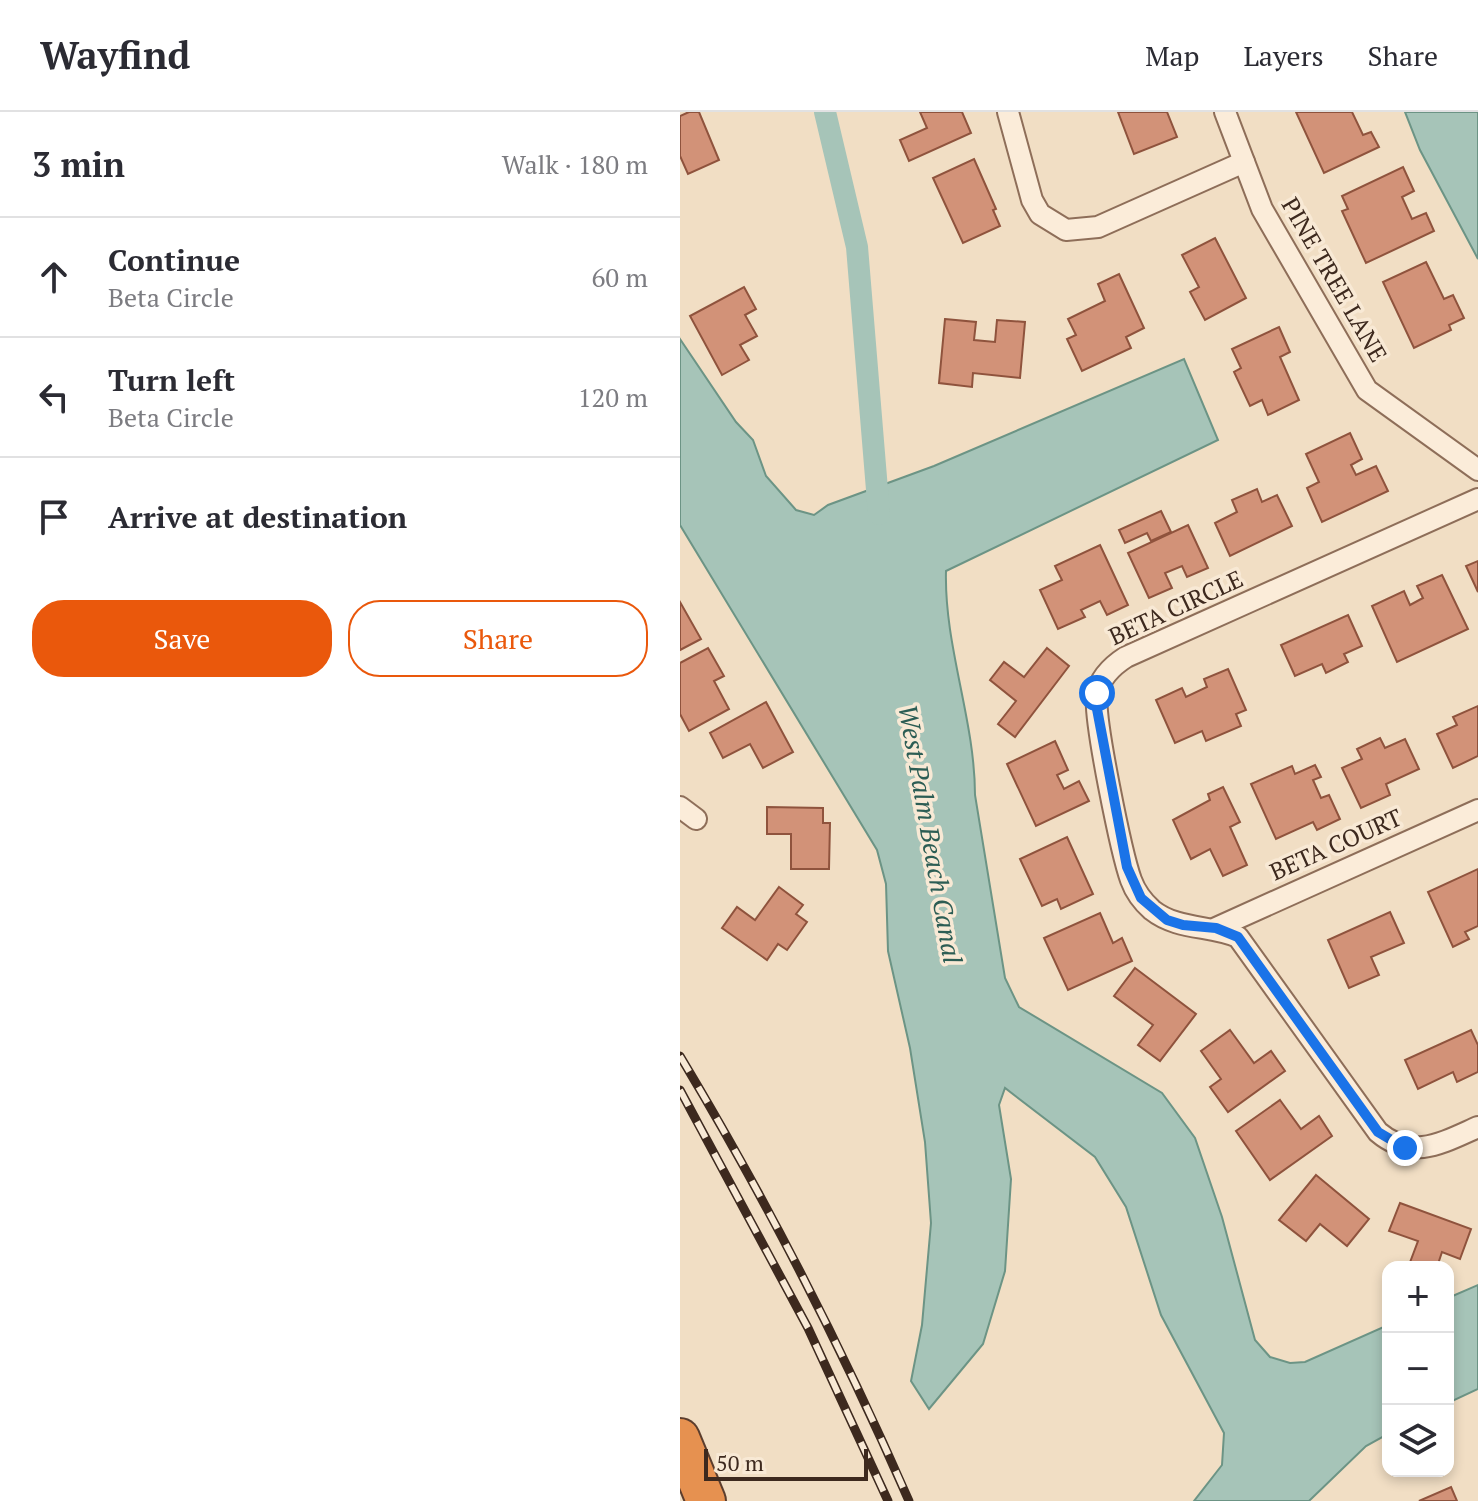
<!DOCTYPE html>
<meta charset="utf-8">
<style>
:root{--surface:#fff;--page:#f2f2f3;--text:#2b2b33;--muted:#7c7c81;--line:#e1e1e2;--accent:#ea580c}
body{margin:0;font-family:"PT Serif",serif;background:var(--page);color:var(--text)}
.controls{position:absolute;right:24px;bottom:24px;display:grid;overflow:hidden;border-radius:16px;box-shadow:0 4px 12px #0003}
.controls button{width:72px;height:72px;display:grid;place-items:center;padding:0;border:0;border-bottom:2px solid var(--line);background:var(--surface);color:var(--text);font:40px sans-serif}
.scale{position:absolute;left:24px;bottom:20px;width:164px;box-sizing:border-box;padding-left:8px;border:4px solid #3d291e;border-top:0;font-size:22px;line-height:28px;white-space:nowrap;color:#3d291e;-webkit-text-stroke:6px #f8e9d5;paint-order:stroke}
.stop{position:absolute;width:24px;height:24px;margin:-18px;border:6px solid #1a73e8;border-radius:50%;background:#fff}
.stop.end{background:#1a73e8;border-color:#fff;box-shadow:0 2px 8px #0008}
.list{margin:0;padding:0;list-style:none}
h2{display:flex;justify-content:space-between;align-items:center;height:104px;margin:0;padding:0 32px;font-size:34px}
h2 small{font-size:26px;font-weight:400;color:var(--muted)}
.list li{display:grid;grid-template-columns:52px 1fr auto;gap:24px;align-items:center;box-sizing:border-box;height:120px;padding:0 32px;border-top:2px solid var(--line)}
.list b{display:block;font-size:30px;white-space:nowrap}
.list p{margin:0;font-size:26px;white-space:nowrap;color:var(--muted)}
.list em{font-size:26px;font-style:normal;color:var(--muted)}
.actions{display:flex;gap:16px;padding:24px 32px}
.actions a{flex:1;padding:18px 0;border:2px solid var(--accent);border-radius:32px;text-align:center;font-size:28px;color:var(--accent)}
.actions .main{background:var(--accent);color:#fff}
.icon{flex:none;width:44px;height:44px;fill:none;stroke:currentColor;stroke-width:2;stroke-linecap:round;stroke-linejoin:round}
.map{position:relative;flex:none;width:798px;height:1389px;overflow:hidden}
header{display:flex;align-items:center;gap:48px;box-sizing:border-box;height:112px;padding:0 40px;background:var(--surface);border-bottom:2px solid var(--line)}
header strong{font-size:38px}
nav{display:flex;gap:44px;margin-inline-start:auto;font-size:28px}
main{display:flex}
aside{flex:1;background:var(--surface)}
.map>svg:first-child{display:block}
</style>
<header>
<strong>Wayfind</strong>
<nav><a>Map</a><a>Layers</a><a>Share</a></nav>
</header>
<main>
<aside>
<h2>3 min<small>Walk · 180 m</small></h2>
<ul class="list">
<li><svg class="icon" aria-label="ahead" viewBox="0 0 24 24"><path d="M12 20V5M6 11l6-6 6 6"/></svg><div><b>Continue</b><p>Beta Circle</p></div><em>60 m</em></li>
<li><svg class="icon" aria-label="left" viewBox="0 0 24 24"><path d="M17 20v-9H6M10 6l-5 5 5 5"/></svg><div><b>Turn left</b><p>Beta Circle</p></div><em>120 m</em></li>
<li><svg class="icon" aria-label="arrive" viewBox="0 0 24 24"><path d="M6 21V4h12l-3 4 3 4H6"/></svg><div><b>Arrive at destination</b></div></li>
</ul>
<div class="actions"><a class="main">Save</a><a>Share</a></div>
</aside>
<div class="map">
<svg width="798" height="1389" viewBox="0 0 798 1389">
<rect width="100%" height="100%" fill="#f1dec4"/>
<g fill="#a6c4b8" stroke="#6c9485" stroke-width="2">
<path d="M725,0H798V147L740,38Z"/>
<path d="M0,227L56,310L73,328L86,364L116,398L134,403L148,393L254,354L504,247L538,328L266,459C264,534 295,608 295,683L325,866L339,895L482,981L515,1026L542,1105L575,1228L590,1245L610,1251L625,1250L708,1213V1322L686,1334L629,1389H514L542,1353L544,1321L481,1203L446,1095L415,1045L325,976L319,993L331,1067L325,1159L303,1232L249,1297L231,1269L242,1213L251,1111L245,1030L230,936L208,839L206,772L197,738L0,413Z"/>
<path d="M798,1173V1277L768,1291V1186Z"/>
</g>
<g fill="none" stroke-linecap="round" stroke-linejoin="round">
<path stroke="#a6c4b8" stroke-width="22" d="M145,0L177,135L199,402"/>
</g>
<g fill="#d29278" stroke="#8f533d" stroke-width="2">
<path d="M9,0H19L39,48L8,62L0,44V4Z"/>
<path d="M240,0H282L291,21L229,49L220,28L247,16Z"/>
<path d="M438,0H487L497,25L454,42Z"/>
<path d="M616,0H672L683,23L691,20L699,35L644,61Z"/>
<path d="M294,47L316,97L313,98L320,114L283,131L253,66Z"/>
<path d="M723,55L734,79L722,85L732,107L746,101L754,119L686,151L662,99L668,97L662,84Z"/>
<path d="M535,126L566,186L525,208L510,180L519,175L502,143Z"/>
<path d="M746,150L764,187L773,183L784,206L769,213L771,218L734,236L703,170Z"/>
<path d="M439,162L464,216L446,225L451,236L402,259L387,227L396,223L388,207L425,189L418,172Z"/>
<path d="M64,175L76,197L65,203L77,224L60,233L69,248L42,263L10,204Z"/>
<path d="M265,207L296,210L294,228L315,230L317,208L345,210L340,266L293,261L292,275L259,271Z"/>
<path d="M599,215L610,240L600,245L619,288L588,303L582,288L570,294L554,260L561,256L552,237Z"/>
<path d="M670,321L682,347L671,353L676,363L696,354L708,379L642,410L627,376L639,370L626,342Z"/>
<path d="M577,377L582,390L597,383L612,414L550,444L535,411L557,400L552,388Z"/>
<path d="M481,399L491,420L471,429L467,421L445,431L439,418Z"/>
<path d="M508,413L528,456L507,465L502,454L485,461L492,476L469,486L448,441Z"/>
<path d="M420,433L448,493L427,503L420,489L401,498L405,505L378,517L360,478L382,468L375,454Z"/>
<path d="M798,449V480L786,454Z"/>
<path d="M762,463L788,517L717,550L692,494L724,479L730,493L743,486L737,474Z"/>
<path d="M0,490L21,527L0,538Z"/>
<path d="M668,503L682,534L664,542L668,550L646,561L642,552L615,564L601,533Z"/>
<path d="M28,536L44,564L34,569L49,597L9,619L0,602V551Z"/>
<path d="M367,536L389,554L335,625L318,612L336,589L310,568L324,550L344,565Z"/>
<path d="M548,557L566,598L556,602L561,614L526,629L522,619L495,631L476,588L502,576L506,585L527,575L524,567Z"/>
<path d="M86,590L113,640L83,656L70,632L43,646L30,621Z"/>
<path d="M798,594V644L773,656L757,622L777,613L773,605Z"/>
<path d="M700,626L705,636L725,627L739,657L706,672L710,683L681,696L662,656L682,647L677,637Z"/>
<path d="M375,629L388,658L377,663L384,677L399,669L409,689L356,714L327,652Z"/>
<path d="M635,653L641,665L633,668L641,686L649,683L660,707L637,718L633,710L596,727L571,672L612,654L615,662Z"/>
<path d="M543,675L560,710L550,715L567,753L543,764L530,737L511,747L493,708L530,688L528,682Z"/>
<path d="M87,695L143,696V711H150L149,757H111V722H87Z"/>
<path d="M387,725L413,782L381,797L377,787L362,794L340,747Z"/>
<path d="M798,757V814L785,820L789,827L773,835L748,780Z"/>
<path d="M99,775L123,793L116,802L127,810L107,838L98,832L87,848L42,816L57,795L75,808Z"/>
<path d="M710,800L724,831L691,845L699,863L669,876L648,828Z"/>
<path d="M420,801L433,831L442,826L452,849L388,878L364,826Z"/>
<path d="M455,856L516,902L480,949L458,933L473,913L434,884Z"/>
<path d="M550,918L574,951L591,939L605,959L548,1000L530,975L541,967L521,939Z"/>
<path d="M791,918L798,933V960L777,970L773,960L738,977L725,948Z"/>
<path d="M600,988L621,1017L639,1004L652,1024L590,1068L556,1019Z"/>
<path d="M636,1063L689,1107L667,1134L640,1112L626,1129L599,1108Z"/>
<path d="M720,1091L791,1117L780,1147L762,1140L757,1155L729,1153L738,1129L709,1119Z"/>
<path d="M771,1375L777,1389H739Z"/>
</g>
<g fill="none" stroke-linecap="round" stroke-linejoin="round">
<g stroke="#8e6e59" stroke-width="24">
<g id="street">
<path d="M328,0L352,88L360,102L386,118L418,115L564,50"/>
<path d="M545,0L582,97L687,278L798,358"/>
<path d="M798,387L446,545C432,554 420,565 417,582C413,606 442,743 451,768C455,779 463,790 472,798C497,818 530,813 558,825L698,1020C732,1049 762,1031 798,1015"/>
<path d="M0,695L16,707"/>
<path d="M536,816L798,698"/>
</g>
</g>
<g stroke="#5b3d2d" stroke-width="42">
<path id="highway" d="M0,1326L26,1389"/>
</g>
<use href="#street" stroke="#fbecd9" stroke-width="20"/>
<use href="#highway" stroke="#e69150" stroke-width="38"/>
<g stroke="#3d291e" stroke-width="9">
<g id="rail">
<path d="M0,944C86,1087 162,1236 229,1389"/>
<path d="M0,978L128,1216L208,1389"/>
</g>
</g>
<use href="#rail" stroke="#f8e9d5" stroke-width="6" stroke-dasharray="18" stroke-linecap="butt"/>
</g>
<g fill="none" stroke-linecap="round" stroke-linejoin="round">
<path stroke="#1a73e8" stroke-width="10" d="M417,581V597L447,755L461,786L487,808L503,813L536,816L558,825L698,1020L725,1036"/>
</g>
<g text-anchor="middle" stroke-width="7" stroke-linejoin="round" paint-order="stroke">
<g font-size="24" fill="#3d291e" stroke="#f8e9d5">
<text transform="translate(654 168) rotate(60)" y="8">PINE TREE LANE</text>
<text transform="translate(496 496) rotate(-25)" y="8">BETA CIRCLE</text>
<text transform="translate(656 733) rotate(-24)" y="8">BETA COURT</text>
</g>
<g font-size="26" font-style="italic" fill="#2c5d54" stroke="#f8e9d5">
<text transform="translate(250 722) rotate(80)" y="9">West Palm Beach Canal</text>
</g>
</g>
</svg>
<div class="controls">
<button>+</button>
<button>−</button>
<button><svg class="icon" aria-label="layers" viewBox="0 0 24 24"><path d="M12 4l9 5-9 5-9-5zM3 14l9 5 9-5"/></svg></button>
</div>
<div class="scale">50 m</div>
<div class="stop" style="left:417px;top:581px"></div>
<div class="stop end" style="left:725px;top:1036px"></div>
</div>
</main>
